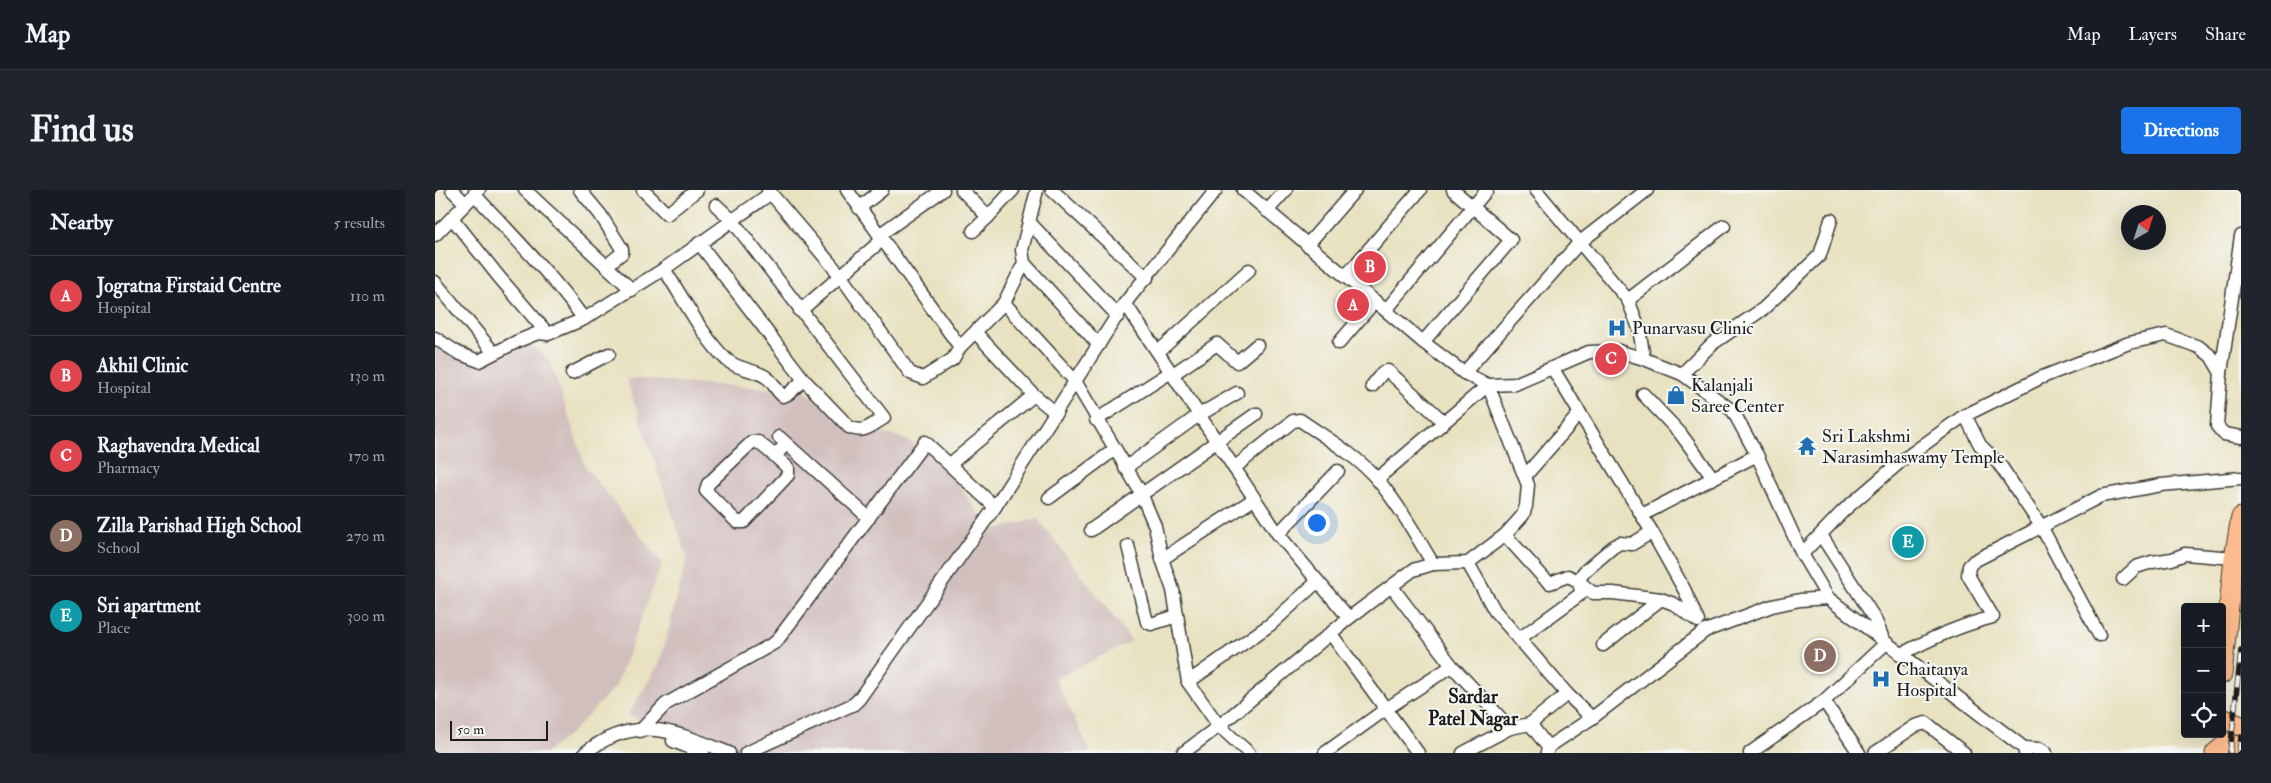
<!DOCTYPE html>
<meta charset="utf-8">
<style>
:root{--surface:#171b24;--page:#20242c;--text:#f1f3f6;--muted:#9ea1a6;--line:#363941;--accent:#1a73e8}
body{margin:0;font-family:"IM FELL Double Pica",serif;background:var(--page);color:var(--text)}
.controls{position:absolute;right:15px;bottom:15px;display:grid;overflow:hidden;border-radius:5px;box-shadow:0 5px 20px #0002}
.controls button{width:45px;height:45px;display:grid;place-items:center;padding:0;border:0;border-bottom:1px solid var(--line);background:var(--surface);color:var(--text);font:25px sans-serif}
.compass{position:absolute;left:1686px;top:15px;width:45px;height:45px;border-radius:50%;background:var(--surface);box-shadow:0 5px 20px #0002;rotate:39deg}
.scale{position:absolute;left:15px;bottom:12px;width:98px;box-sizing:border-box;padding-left:5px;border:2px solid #1c1c1c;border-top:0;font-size:14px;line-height:18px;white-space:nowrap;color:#1c1c1c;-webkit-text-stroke:4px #f6f6f2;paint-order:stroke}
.you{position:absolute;left:881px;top:332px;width:18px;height:18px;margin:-12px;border:4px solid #fff;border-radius:50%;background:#1a73e8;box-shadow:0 0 0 8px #1a73e833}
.badge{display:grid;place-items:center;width:32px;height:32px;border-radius:50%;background:var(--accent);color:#fff;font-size:16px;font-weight:700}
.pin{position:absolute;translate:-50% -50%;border:2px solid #fff;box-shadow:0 1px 5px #0006}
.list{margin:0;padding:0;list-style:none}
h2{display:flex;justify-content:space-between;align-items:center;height:65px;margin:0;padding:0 20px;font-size:21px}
h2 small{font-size:16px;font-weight:400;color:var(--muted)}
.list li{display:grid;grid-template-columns:32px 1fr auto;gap:15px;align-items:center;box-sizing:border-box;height:80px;padding:0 20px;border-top:1px solid var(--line)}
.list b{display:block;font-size:19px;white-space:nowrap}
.list p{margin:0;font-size:16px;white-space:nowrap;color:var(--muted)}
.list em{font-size:16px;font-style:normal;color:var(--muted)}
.icon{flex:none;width:28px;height:28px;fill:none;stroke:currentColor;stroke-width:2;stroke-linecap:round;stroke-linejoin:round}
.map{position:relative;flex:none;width:1806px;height:563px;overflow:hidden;border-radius:5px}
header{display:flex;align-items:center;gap:30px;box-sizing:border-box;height:70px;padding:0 25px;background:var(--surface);border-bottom:1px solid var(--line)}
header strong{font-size:24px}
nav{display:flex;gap:28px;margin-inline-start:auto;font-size:18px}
.intro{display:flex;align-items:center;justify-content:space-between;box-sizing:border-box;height:120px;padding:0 30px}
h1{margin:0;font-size:35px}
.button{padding:12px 22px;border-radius:5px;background:var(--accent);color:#fff;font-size:18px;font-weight:700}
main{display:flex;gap:30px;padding:0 30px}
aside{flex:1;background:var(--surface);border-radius:5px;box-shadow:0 5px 20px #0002}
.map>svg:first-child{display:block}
</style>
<header>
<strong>Map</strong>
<nav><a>Map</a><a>Layers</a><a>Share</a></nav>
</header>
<div class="intro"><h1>Find us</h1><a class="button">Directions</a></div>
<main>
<aside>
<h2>Nearby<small>5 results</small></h2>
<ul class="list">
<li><span class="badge" style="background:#e0444e">A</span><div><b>Jogratna Firstaid Centre</b><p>Hospital</p></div><em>110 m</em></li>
<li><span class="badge" style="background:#e0444e">B</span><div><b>Akhil Clinic</b><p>Hospital</p></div><em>130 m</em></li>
<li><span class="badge" style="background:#e0444e">C</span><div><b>Raghavendra Medical</b><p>Pharmacy</p></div><em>170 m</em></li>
<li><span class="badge" style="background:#8d6e63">D</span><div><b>Zilla Parishad High School</b><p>School</p></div><em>270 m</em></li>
<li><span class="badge" style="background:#0f9aa8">E</span><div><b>Sri apartment</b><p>Place</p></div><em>300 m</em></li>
</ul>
</aside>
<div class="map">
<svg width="1806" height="563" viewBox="0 0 1806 563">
<rect width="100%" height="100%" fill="#f6f6f2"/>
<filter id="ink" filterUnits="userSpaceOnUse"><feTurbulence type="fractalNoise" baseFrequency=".02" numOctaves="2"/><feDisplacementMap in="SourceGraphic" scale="10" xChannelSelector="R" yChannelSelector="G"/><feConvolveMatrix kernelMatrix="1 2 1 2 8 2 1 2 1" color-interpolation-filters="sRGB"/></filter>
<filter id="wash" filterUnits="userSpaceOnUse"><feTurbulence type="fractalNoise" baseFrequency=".0096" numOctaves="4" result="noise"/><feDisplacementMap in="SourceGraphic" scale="20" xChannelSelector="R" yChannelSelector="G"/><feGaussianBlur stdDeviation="1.12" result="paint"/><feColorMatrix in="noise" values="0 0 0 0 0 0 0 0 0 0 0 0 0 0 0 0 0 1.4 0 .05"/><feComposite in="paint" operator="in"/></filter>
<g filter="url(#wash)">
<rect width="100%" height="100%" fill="#e8e2c1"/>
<g fill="#d1bfbe">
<path d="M88,150L115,170L150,276L227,373L181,496L137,542L110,563H0V156L42,174Z"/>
<path d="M191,188L368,201L416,236L468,248L506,270L556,340L603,329L697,451L620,489L656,563H278L193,525L225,472L252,368Z"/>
</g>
</g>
<g filter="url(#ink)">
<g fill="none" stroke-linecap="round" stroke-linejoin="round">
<g stroke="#3b3a35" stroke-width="15">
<g id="minor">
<path d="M17,0L30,13"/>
<path d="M90,0L197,100"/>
<path d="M145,0L165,24L187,59V63L171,76"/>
<path d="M208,0L232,24L262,0"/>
<path d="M333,0L405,85L475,183L488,188L518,169L525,157L569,113L589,73L587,60L602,0"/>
<path d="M412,0L525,157"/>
<path d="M527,0L553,27L578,0"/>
<path d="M617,0L712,88"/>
<path d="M808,0L988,152L1029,183L1053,195L1080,194L1154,162L1183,161L1209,169L1247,184L1298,221L1322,265L1367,364L1393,408L1589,558L1590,563"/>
<path d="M1101,0L1193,110L1204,138L1209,169"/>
<path d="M39,4C77,45 116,84 149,129"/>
<path d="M281,15L297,30L449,228C435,236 429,244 414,237L369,190"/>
<path d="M424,18L447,0"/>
<path d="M832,21L851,0"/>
<path d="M17,28L64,87L113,144"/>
<path d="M594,32L683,126"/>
<path d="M538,41L553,27"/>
<path d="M0,45L44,0"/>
<path d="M444,45L508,0"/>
<path d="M872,55L920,0"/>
<path d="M589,73L664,155"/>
<path d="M229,79C246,104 270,151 292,170C303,180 319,179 331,187C339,192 340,200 348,206L353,204L369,190L264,53"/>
<path d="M910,87L985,0"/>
<path d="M0,92L59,163"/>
<path d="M1193,110L1289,36"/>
<path d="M569,113L640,191L705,301L720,336L727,369L738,400L753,492L784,536L814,563"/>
<path d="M690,113L843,344L914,428"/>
<path d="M951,120L1052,0"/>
<path d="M365,121L447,50"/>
<path d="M541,143L599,205L621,223"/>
<path d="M0,148L23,163L44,171L83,151L103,143L113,144L149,129L229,79L336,3"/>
<path d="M988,152L1076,50L1018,0"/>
<path d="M904,153L940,111"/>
<path d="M723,162L814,80"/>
<path d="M1118,179L1217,342L1250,401L1262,429"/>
<path d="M137,183L174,164"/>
<path d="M1029,183L1144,53L1212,0"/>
<path d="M1786,183L1806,46"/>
<path d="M738,184L782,154L802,172L822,155"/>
<path d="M1247,184L1277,154L1328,119L1385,65L1396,30"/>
<path d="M937,196L948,182L953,181L1009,232"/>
<path d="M1208,204L1245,243L1278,288"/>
<path d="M1530,225L1545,255L1565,275L1606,336L1664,445"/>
<path d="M661,230L736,182"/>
<path d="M344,247L434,328"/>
<path d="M340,266L323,252H317L273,294L271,301L302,332H309L353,285V278L340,266L351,254"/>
<path d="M515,274L599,205"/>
<path d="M690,278L764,225L802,203"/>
<path d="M799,278L858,231L865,230C891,248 921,265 942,289C964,315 981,345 998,374"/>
<path d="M1091,285L1145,223"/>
<path d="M614,308L679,260"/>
<path d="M1207,325L1322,265"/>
<path d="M656,340L821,224"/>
<path d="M843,344L903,281"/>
<path d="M1070,345L1109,388L1115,393L1133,386L1143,391L1158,403H1178L1226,409"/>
<path d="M693,356L712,432L716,434L742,426"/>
<path d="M1367,364L1408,321L1465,272L1527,227L1605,188L1694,153L1731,145L1764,157L1776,166L1786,183L1782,236L1789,244L1806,247"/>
<path d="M727,369L819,309"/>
<path d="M1033,373L1060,421L1132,504L1157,528L1270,441L1337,416L1365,410L1393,408"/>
<path d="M1688,389L1701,377L1717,372L1737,369L1750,364L1799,368"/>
<path d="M957,397L1017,476"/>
<path d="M896,444L983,563"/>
<path d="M1084,449L1147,403L1143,391L1149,382L1178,357L1185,353L1197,354L1217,342"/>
<path d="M1168,455L1226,409L1239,414L1263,431"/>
<path d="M1465,465C1496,448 1523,436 1558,427L1533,385L1534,376L1539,371L1666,306L1726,295L1806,288"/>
<path d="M753,492L836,434L882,392"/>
<path d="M1389,511L1424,563"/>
<path d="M1095,534L1132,504"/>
<path d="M205,541L231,514L341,452L490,252L560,317"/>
<path d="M238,551L268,563"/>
<path d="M1113,557L1157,528"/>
<path d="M1589,558L1605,559L1611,563"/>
<path d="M150,563C201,523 241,542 294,563"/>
<path d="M311,563L419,514L424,509L560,317L690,113L781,0"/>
<path d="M748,563L784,536L914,428L978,380L998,374L1033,373L1070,345L1080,334L1088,325L1091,316L1093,295L1053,195L942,289"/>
<path d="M890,563L951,519L1017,476L1075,538"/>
<path d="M1028,563L1075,538L1095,534L1113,557L1112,563"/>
<path d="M1315,563L1389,511L1450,454L1440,429L1386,345"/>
<path d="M1440,563L1480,536L1491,533L1529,563"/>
</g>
</g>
<g stroke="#3b3a35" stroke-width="21">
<g id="highway">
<path d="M1787,484L1799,368L1806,327"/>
<path d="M1787,528L1806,536"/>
<path d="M1780,563L1792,553L1806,557"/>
</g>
</g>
<use href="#minor" stroke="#fff" stroke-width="12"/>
<use href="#highway" stroke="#fbbb8c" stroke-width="19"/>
<g stroke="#1c1c1c" stroke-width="5.5">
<g id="rail">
<path d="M1795,563L1806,460"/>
<path d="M1804,563L1806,547"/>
</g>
</g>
<use href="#rail" stroke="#f6f6f2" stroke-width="4" stroke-dasharray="11" stroke-linecap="butt"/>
</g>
</g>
<defs>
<g id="hospital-bare" transform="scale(1.5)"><path d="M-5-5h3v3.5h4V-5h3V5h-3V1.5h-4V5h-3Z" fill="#1f6fb2" stroke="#f6f6f2" stroke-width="2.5" paint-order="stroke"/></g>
<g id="shop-bare" transform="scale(1.5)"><path d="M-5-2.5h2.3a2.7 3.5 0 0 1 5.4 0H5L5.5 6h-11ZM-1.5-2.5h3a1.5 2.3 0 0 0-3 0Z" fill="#1f6fb2" stroke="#f6f6f2" stroke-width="2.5" paint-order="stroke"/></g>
<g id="temple-bare" transform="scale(1.5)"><path d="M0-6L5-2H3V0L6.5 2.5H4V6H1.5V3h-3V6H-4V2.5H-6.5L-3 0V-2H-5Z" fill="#1f6fb2" stroke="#f6f6f2" stroke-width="2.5" paint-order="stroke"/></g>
</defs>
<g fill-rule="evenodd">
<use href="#hospital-bare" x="1182" y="138"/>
<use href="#shop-bare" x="1241" y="205"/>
<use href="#temple-bare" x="1372" y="256"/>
<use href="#hospital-bare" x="1446" y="489"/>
</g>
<g text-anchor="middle" stroke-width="4" stroke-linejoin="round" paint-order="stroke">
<g font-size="18" fill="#1c1c1c" stroke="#f6f6f2" text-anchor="start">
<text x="1197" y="144">Punarvasu Clinic</text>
<text x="1256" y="201">Kalanjali<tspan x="1256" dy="21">Saree Center</tspan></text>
<text x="1387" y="252">Sri Lakshmi<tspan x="1387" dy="21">Narasimhaswamy Temple</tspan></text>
<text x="1461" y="485">Chaitanya<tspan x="1461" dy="21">Hospital</tspan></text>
</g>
<g font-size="19" font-weight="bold" fill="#1c1c1c" stroke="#f6f6f2">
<text x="1038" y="513">Sardar<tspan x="1038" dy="22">Patel Nagar</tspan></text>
</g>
</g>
</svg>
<div class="controls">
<button>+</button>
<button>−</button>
<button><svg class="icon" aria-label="locate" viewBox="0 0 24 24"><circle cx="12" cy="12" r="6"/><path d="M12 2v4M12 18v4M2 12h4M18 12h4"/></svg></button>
</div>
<svg class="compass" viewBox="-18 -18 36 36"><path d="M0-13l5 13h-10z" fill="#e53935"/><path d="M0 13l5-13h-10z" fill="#9ea1a6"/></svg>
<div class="scale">50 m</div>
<div class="you"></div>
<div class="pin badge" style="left:918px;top:115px;background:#e0444e">A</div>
<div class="pin badge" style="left:935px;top:77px;background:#e0444e">B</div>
<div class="pin badge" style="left:1176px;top:169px;background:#e0444e">C</div>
<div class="pin badge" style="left:1385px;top:466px;background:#8d6e63">D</div>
<div class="pin badge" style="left:1473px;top:352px;background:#0f9aa8">E</div>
</div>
</main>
